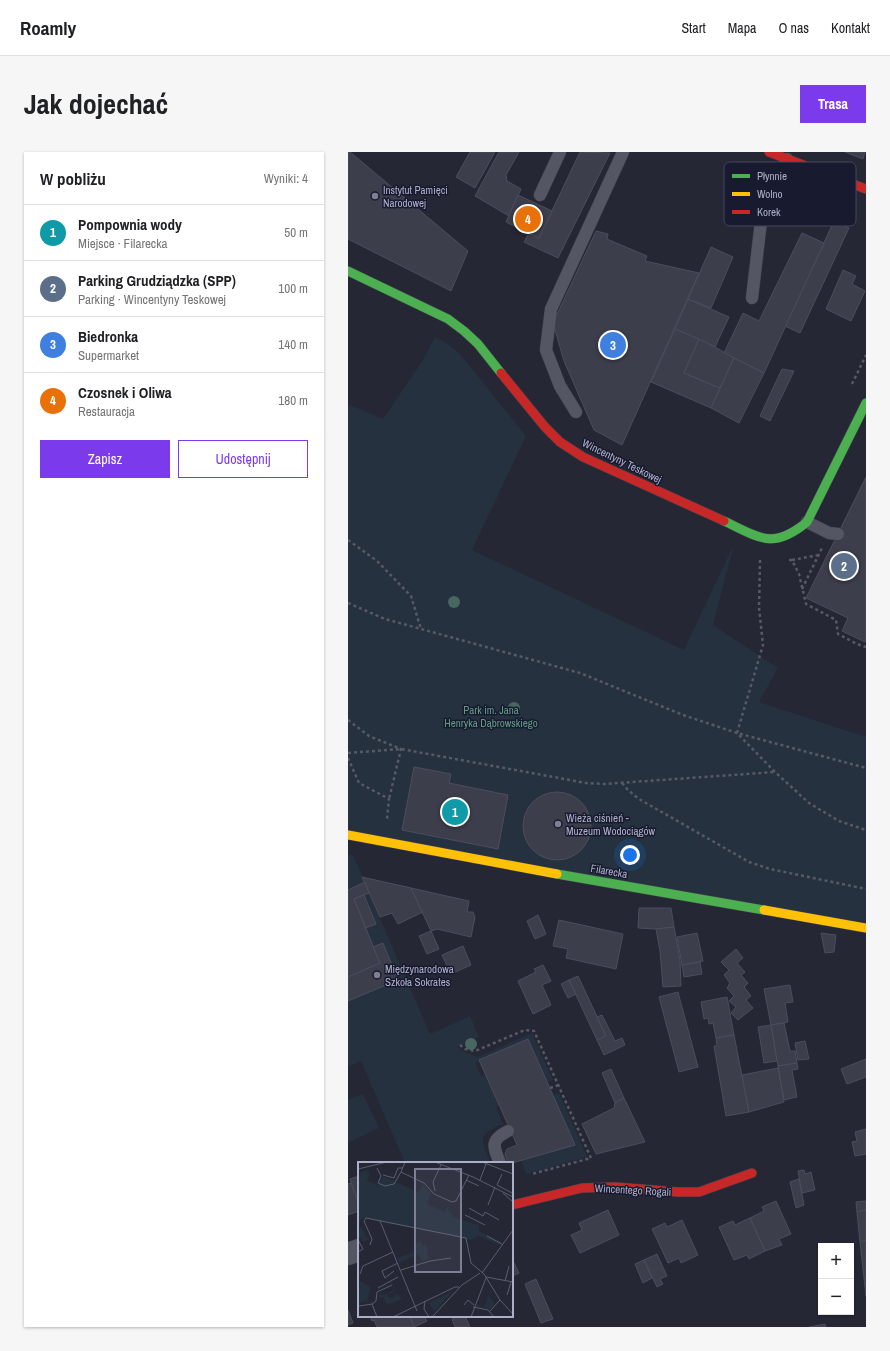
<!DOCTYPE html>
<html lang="pl">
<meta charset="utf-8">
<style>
:root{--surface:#fff;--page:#f6f6f6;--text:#202124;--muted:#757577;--line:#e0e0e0;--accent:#7c3aed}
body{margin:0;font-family:"Archivo Narrow",sans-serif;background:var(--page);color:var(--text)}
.controls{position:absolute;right:12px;bottom:12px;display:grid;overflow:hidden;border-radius:0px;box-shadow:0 1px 3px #0004}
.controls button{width:36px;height:36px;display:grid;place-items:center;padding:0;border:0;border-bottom:1px solid var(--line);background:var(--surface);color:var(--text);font:20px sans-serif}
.you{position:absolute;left:282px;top:703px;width:14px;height:14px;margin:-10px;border:3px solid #fff;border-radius:50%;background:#1a73e8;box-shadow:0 0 0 6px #1a73e833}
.badge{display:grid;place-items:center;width:26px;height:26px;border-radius:50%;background:var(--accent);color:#fff;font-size:13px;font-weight:700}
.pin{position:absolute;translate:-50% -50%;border:2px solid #fff;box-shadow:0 1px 4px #0006}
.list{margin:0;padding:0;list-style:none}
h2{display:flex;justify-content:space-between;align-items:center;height:52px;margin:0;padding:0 16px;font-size:17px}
h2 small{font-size:13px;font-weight:400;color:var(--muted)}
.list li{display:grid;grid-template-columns:26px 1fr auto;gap:12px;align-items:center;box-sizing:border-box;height:56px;padding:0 16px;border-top:1px solid var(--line)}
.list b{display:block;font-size:15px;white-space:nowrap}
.list p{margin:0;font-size:13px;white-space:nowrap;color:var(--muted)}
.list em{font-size:13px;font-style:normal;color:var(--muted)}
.actions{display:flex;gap:8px;padding:12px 16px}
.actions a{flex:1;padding:9px 0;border:1px solid var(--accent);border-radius:0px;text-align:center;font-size:14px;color:var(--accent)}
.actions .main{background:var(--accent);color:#fff}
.map{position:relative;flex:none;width:518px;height:1175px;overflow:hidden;border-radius:0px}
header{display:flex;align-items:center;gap:24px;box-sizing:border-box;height:56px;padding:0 20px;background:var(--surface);border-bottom:1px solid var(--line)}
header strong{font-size:19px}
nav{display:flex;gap:22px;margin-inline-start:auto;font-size:14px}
.intro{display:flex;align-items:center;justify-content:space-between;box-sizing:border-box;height:96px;padding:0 24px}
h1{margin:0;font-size:28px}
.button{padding:10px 18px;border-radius:0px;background:var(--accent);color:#fff;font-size:14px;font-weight:700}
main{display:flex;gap:24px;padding:0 24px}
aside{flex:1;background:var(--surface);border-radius:0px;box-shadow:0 1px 3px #0004}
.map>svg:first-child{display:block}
</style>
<header>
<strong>Roamly</strong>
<nav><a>Start</a><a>Mapa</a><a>O nas</a><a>Kontakt</a></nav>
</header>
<div class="intro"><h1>Jak dojechać</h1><a class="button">Trasa</a></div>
<main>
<aside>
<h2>W pobliżu<small>Wyniki: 4</small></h2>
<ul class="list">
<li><span class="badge" style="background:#0f9aa8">1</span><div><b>Pompownia wody</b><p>Miejsce · Filarecka</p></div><em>50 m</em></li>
<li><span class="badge" style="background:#5c6f8a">2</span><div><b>Parking Grudziądzka (SPP)</b><p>Parking · Wincentyny Teskowej</p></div><em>100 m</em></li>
<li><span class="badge" style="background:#3f7fe0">3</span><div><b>Biedronka</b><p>Supermarket</p></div><em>140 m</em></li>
<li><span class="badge" style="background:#e8710a">4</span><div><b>Czosnek i Oliwa</b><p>Restauracja</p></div><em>180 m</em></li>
</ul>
<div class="actions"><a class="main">Zapisz</a><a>Udostępnij</a></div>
</aside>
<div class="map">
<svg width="518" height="1175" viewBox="0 0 518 1175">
<rect width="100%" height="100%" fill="#252735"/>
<g fill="#25313e">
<path d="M87,185L100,192L113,203L178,284L124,398L336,498L386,392L365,473L430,516L411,550L518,585V776L0,683V252L35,267L75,208Z"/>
<path d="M0,702L5,703L17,730L0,738Z"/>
<path d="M21,741L82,882L122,864L131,885L109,895L117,900L130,905L184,881L205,928L199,930L180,887L127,911L133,924L138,923L151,953L148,955L155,972C128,982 133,989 143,1011H57L13,909L0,915V849L50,827L35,791L25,795L18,776L28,772L16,743Z"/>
<path d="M211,941L239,1005L178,1022L173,1008L227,993L205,944Z"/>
<path d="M15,942L31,976L0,991V948Z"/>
</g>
<g fill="#3d3e4b" stroke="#4c4d5d">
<path d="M0,0H2L120,99L103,139L0,87Z"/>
<path d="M122,0H147L127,36L108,25Z"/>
<path d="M151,0H171L158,23L159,29L173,37L161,64L127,44Z"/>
<path d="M232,0L262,1L210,106L176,90L181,81L191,86Z"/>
<path d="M497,0H517L515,7Z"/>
<path d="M170,43L204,59L191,86L158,70Z"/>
<path d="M486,69L501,76L452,181L437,174Z"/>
<path d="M248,79L260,82L259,87L299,104L297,109L351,121L274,293L246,278L216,209L205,171Z"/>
<path d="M454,81L476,91L416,221L376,201L395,161L411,169Z"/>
<path d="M363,95L385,105L363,156L340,147Z"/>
<path d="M495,118L508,124L504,132L517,139L503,169L478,157Z"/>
<path d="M340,147L381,165L367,195L327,177Z"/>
<path d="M327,177L351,187L336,221L372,236L363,256L303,230Z"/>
<path d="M351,187L367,195L386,206L372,236L336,221Z"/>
<path d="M386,206L416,221L391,271L363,256Z"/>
<path d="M434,217L446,219L422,269L412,264Z"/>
<path d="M518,325V487L517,490L494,479L500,466L458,446Z"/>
<path d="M66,615L103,622L101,631L160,643L150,697L54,678Z"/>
<circle cx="209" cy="674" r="34"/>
<path d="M14,725L63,736L75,760L50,772L44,761L32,765Z"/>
<path d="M17,730L21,741L6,747L32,811L0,825V738Z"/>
<path d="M63,736L121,749L119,760H125L127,765L123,785L89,777L83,779Z"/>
<path d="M16,743L28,772L18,776L6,747Z"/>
<path d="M291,756H323L326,775L308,777L290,776Z"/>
<path d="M190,763L198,782L187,787L179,769Z"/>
<path d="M211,768L275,782L268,817L218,806L220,797L205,794Z"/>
<path d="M326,775L332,808L333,834L315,835L312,799L308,777Z"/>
<path d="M83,779L91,797L79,802L71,784Z"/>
<path d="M349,781L355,809L334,813L329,785Z"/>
<path d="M473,781L488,783L486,800L477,801Z"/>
<path d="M35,791L50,828L0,849V825L32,811L25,795Z"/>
<path d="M115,794L123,813L103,822L94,803Z"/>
<path d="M388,797L395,806L389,811L397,820L393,823L400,831L396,835L403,844L398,848L405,856L390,868L383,861L388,855L381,849L386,844L379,836L382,831L376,823L381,818L373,810Z"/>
<path d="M352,810L354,822L336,825L334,813Z"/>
<path d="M195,813L203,829L194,833L203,853L185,862L170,829L188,820L186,817Z"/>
<path d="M230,824L258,884L249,888L221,828Z"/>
<path d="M221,828L228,842L220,846L213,832Z"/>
<path d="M442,833L445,850L437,851L440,870L423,873L416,837Z"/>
<path d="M330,840L350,915L331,920L311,845Z"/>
<path d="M379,845L386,883L368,886L365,871L361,872L360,866L356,867L353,850Z"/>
<path d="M254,863L267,889L274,886L277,893L256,903L249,888L258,884L249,865Z"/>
<path d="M436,871L442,899H447L449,911L430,914L423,873Z"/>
<path d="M423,873L429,909L416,911L410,875Z"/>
<path d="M386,883L401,960L378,964L366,894H369L368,886Z"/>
<path d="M180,887L227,993L164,1011H160L157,1002L159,997L169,993L131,908Z"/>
<path d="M457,889L461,907L450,908L447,891Z"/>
<path d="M518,907V925L499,932L493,917Z"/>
<path d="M449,911L450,917L444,918L449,945L436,948L430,914Z"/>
<path d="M430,916L436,950L401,960L394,923Z"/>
<path d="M263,917L276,946L267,951L254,921Z"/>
<path d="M276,946L297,990L248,1002L234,972L266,956L267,951Z"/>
<path d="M518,977V1002L507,1004L504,990L509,989L507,980Z"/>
<path d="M456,1018L457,1022L463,1020L467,1038L454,1041L450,1019Z"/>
<path d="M11,1024V1047L9,1048L2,1027Z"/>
<path d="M451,1027L456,1053L448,1056L442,1030Z"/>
<path d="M3,1031L11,1052V1059L0,1063V1032Z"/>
<path d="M428,1049L443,1082L431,1087L434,1093L417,1099L402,1066L416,1059L414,1055Z"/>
<path d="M518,1049V1058L509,1060L508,1050Z"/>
<path d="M260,1058L271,1083L232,1101L223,1083L234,1078L231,1071Z"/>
<path d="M518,1058V1088L512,1090L509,1060Z"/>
<path d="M402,1066L417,1099L401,1107L399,1103L386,1108L371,1075L385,1069L387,1073Z"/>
<path d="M334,1068L350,1103L333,1111L331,1106L320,1111L304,1077L317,1071L319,1075Z"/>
<path d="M518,1088V1144L512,1090Z"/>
<path d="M309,1102L319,1124L312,1127L315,1132L309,1135L296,1108Z"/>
<path d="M164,1107L171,1121L164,1124Z"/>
<path d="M296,1108L304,1126L295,1131L287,1112Z"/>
<path d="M188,1127L205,1167L193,1171L177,1132Z"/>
<path d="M0,1158L5,1171L0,1173Z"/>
<path d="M22,1164H62L66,1175H29L26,1168L24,1169Z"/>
<path d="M62,1164H76L79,1169L66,1175Z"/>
<path d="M111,1164H117L122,1175H107L104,1167Z"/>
<path d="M477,1172L478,1175H461Z"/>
</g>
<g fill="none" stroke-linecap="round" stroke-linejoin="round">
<g stroke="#3f414c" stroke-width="13">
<g id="lane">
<path d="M192,43L212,0"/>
<path d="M404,146L414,61L431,27L439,7"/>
<path d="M228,260L212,234L198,198L203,157L275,0"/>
<path d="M459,370L481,381L490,382"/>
<path d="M152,1011C145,994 142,988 160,979"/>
</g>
</g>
<g stroke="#3f414c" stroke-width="23">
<path id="street" d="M0,1102L11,1098"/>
</g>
<g stroke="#3f414c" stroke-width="10">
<g id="fast">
<path d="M0,119L100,167L116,179L130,192L153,221"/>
<path d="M376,369C412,386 425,398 459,370L518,251"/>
<path d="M209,722L416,758"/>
</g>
</g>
<g stroke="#3f414c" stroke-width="10">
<g id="slow">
<path d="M0,683L209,722"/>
<path d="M416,758L518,776"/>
</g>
</g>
<g stroke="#3f414c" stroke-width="10">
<g id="jam">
<path d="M421,0L518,37"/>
<path d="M153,221L197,275L212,290L235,305L376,369"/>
<path d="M164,1053L234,1036L267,1035L330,1040H351L404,1021"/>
</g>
</g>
<g stroke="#585965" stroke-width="2.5" stroke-dasharray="3 3" stroke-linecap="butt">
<path d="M504,232L518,203"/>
<path d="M0,388L29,409L63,444L73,477"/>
<path d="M412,408L411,456L415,493L389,581L518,616"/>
<path d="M441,408H444L451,422L458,452L488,468L490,482L509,492L518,495"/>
<path d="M444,408L471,403"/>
<path d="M454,437L474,396"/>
<path d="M0,451L37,467L232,521L335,563L389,581L427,620L461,651L491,669L518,678"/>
<path d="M0,568L21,584L53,597L41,647"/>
<path d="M0,601L53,597L238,631L256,632L427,620"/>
<path d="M0,606L11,631L41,647L39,667"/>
<path d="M274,631L280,638L291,647L401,710L422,717L518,737"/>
<path d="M112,893L117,897L127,899L177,878L186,879L243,1006L184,1022"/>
<path d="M202,936L211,933"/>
</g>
<use href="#lane" stroke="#555663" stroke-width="12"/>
<use href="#street" stroke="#555663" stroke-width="22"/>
<use href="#fast" stroke="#4caf50" stroke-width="9"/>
<use href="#slow" stroke="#ffc107" stroke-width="9"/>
<use href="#jam" stroke="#c62828" stroke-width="9"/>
</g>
<g fill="#476760">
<circle cx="106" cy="450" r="6"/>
<circle cx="166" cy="556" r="6"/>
<circle cx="123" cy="892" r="6"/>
</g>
<g fill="#7d7f95" stroke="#181a30" stroke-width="1.5">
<circle cx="27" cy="44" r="4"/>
<circle cx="210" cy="672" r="4"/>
<circle cx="29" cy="823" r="4"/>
</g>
<g text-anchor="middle" stroke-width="3" stroke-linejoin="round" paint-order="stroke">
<g font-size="11" fill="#adaec8" stroke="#181a30" text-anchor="start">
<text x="35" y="42">Instytut Pamięci<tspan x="35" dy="13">Narodowej</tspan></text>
<text x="218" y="670">Wieża ciśnień -<tspan x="218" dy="13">Muzeum Wodociągów</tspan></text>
<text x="37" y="821">Międzynarodowa<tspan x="37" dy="13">Szkoła Sokrates</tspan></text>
</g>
<g font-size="11" fill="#adaec8" stroke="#181a30">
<text transform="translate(274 309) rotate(26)" y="4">Wincentyny Teskowej</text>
<text transform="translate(261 719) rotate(10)" y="4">Filarecka</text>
<text transform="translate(285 1038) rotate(3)" y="4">Wincentego Rogali</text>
</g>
<g font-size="11" fill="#629b83" stroke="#181a30">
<text x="143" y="562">Park im. Jana<tspan x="143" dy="13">Henryka Dąbrowskiego</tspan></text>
</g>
</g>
<g transform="translate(10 1010)">
<rect width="155" height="155" fill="#252735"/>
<path d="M9,8L12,11L9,19L20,23L25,14L60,30L65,23L73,31L69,42L87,50L91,41L90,48L95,52L94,55L121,63V69L143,80L141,83L121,74L113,78L5,56L1,60L0,56H5L0,55V16L3,10ZM3,64L9,76H13L6,80L0,73ZM59,72L65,84L68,82L69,86L74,84L75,88L73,84L69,87L71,97L64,99L57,87L55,82L62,79ZM59,89L60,92L41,101L39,96ZM2,119L13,125L9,138L14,141L8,139L0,141ZM34,120L37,129L29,133L30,135L35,136L38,131L44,137L29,143L25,135L21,136L22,131L25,133L36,128L35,123L33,121L22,126ZM95,129L77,149L71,142L67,143ZM131,133L136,142L133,147L119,145L120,142L126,145Z" fill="#25313e"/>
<path fill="none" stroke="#5b5d70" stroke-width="1" d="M47,0L43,10L66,21L76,32L94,40L98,39L111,13M77,0L115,15L155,35M124,0L155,12M19,6L23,14L20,21L27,24L36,22L43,10M0,7L29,0M144,12L139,23L154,31M25,13L36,16L40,6H45M108,18L121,24M122,18L128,2M77,29L75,20L83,3M145,31L155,40M130,43L137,25M111,46L125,54L127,50L141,58M107,53L127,63M22,59L59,149M129,74L144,82M0,78L5,87L0,90M12,83L14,77L6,59L8,56L108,76L113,101L126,112L142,138L155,152M43,108L72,99L93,96M36,109L27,116L24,109L40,101M124,111L155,68M2,112L5,104L35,90M128,115L155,120M147,119L151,104M20,126L40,115M149,133L153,120M67,139L66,147L71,155M14,142L19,155M106,143L110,138L116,143M1,144L14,142L18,139L19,130L34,123M115,145L130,148L136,155M132,149L142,138M35,155L97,125H101M74,155L104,123L122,111M113,155L128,116"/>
<path fill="#7d7f95" fill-opacity="0.15" stroke="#7d7f95" stroke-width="2" d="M57,7H103V110H57Z"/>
<rect width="155" height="155" fill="none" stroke="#adaec8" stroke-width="2"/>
</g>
<rect x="376" y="10" width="132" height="64" rx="6" fill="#181a30" stroke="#45465e" stroke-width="1"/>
<rect x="384" y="22" width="18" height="4" fill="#4caf50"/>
<rect x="384" y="40" width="18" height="4" fill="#ffc107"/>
<rect x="384" y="58" width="18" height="4" fill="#c62828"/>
<g font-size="11" fill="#adaec8">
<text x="409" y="28">Płynnie</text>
<text x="409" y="46">Wolno</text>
<text x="409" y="64">Korek</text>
</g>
</svg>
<div class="controls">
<button>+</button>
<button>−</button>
</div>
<div class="you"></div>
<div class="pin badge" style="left:107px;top:660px;background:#0f9aa8">1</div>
<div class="pin badge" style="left:496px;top:414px;background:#5c6f8a">2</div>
<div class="pin badge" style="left:265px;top:193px;background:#3f7fe0">3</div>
<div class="pin badge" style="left:180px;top:67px;background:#e8710a">4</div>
</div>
</main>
